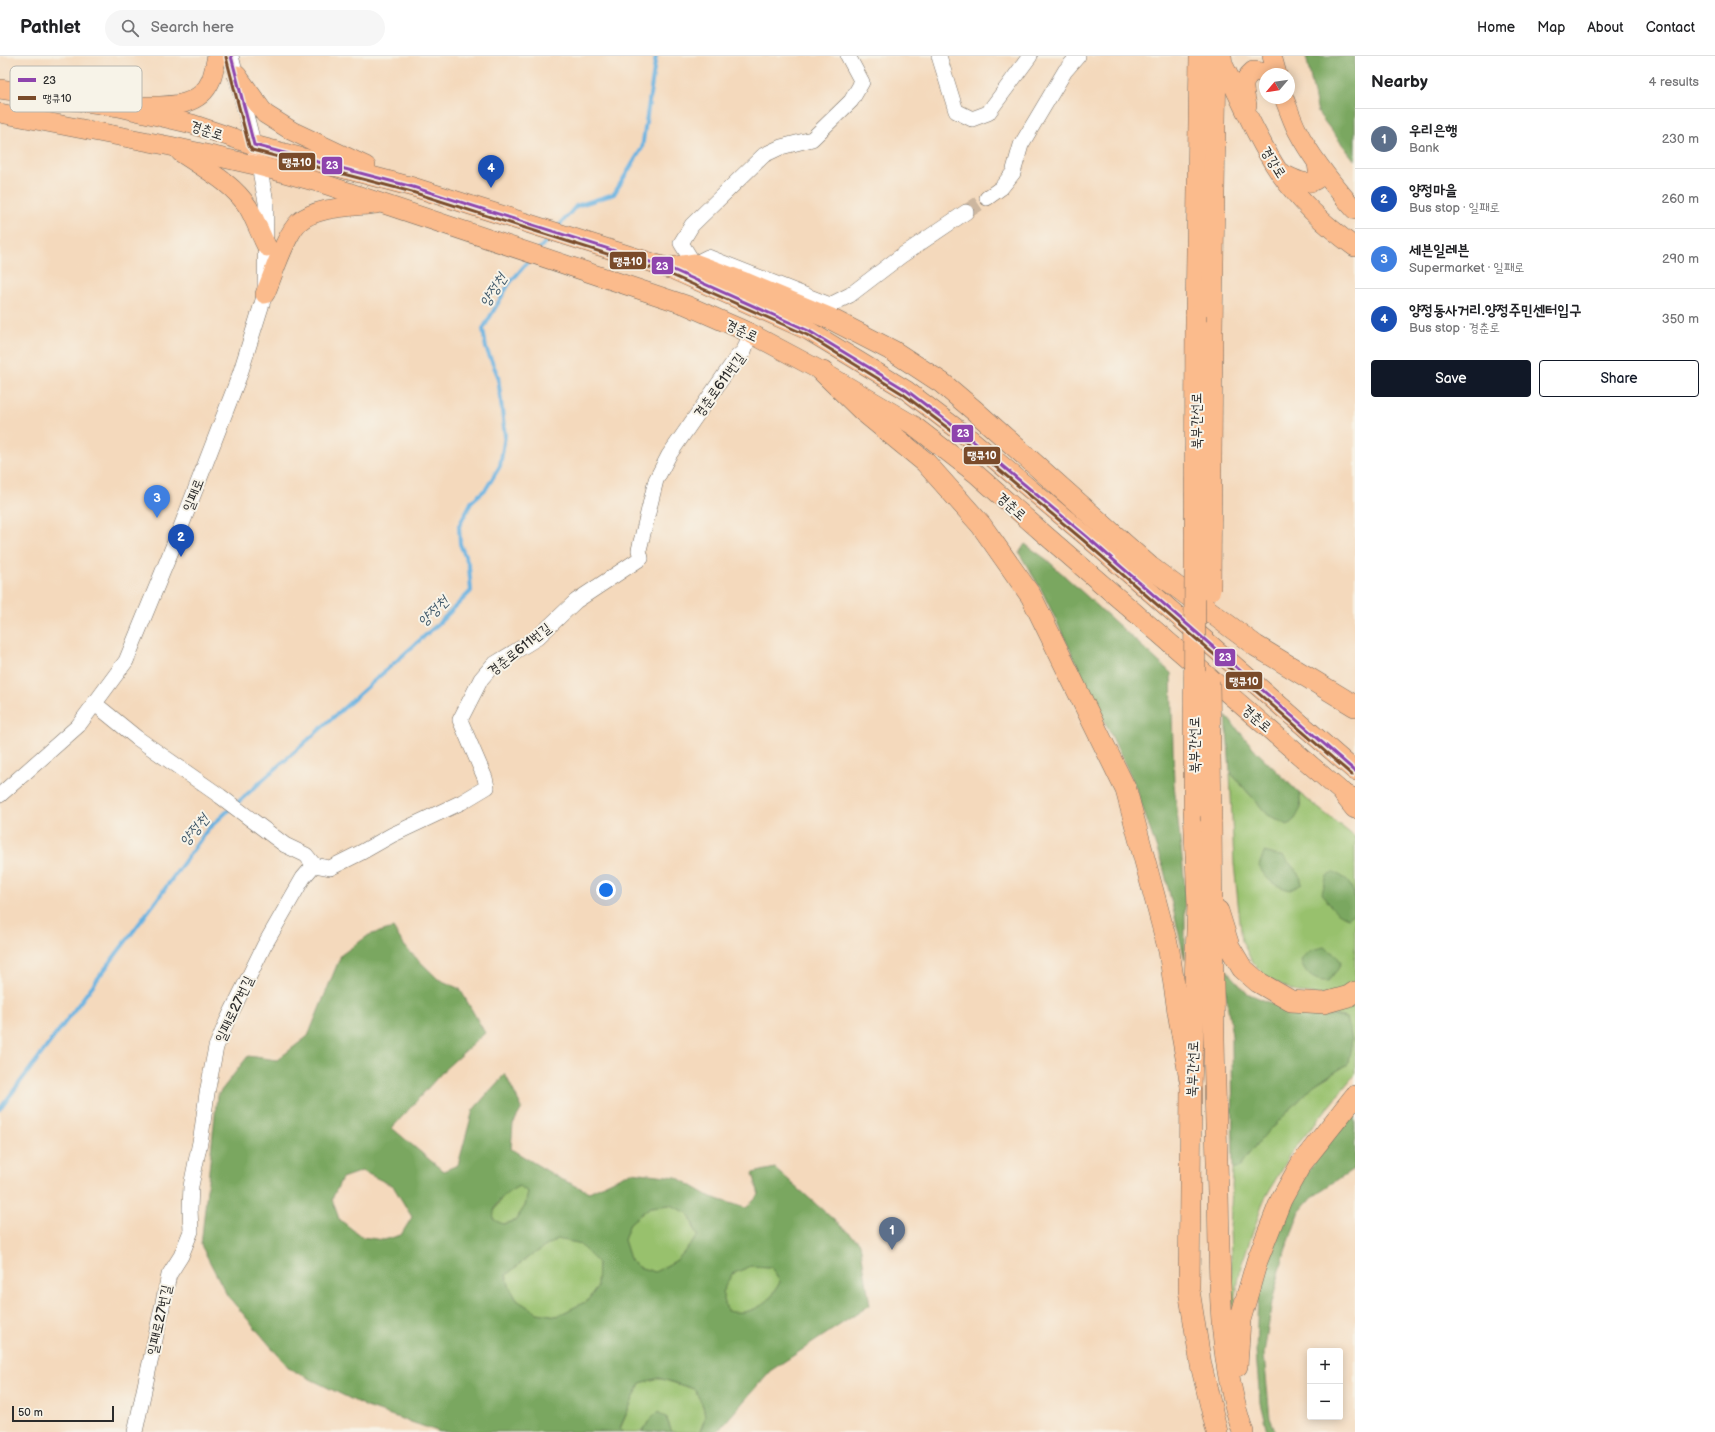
<!DOCTYPE html>
<meta charset="utf-8">
<style>
:root{--surface:#fff;--page:#f6f6f6;--text:#202124;--muted:#757577;--line:#e0e0e0;--accent:#111827}
body{margin:0;font-family:"Balsamiq Sans","Poor Story",sans-serif;background:var(--page);color:var(--text)}
.controls{position:absolute;right:12px;bottom:12px;display:grid;overflow:hidden;border-radius:4px;box-shadow:0 2px 10px #0003}
.controls button{width:36px;height:36px;display:grid;place-items:center;padding:0;border:0;border-bottom:1px solid var(--line);background:var(--surface);color:var(--text);font:20px sans-serif}
.compass{position:absolute;left:1259px;top:12px;width:36px;height:36px;border-radius:50%;background:var(--surface);box-shadow:0 2px 10px #0003;rotate:241deg}
.scale{position:absolute;left:12px;bottom:10px;width:102px;box-sizing:border-box;padding-left:4px;border:2px solid #2b2b2b;border-top:0;font-size:11px;line-height:14px;white-space:nowrap;color:#2b2b2b;-webkit-text-stroke:3px #f7f3e8;paint-order:stroke}
.you{position:absolute;left:606px;top:834px;width:14px;height:14px;margin:-10px;border:3px solid #fff;border-radius:50%;background:#1a73e8;box-shadow:0 0 0 6px #1a73e833}
.badge{display:grid;place-items:center;width:26px;height:26px;border-radius:50%;background:var(--accent);color:#fff;font-size:13px;font-weight:700}
.pin{position:absolute;translate:-50% -33px;filter:drop-shadow(0 1px 2px #0008)}
.pin::after{content:'';position:absolute;top:21px;width:14px;height:12px;background:inherit;clip-path:polygon(0 0,100% 0,50% 100%)}
.list{margin:0;padding:0;list-style:none}
h2{display:flex;justify-content:space-between;align-items:center;height:52px;margin:0;padding:0 16px;font-size:17px}
h2 small{font-size:13px;font-weight:400;color:var(--muted)}
.list li{display:grid;grid-template-columns:26px 1fr auto;gap:12px;align-items:center;box-sizing:border-box;height:60px;padding:0 16px;border-top:1px solid var(--line)}
.list b{display:block;font-size:15px;white-space:nowrap}
.list p{margin:0;font-size:13px;white-space:nowrap;color:var(--muted)}
.list em{font-size:13px;font-style:normal;color:var(--muted)}
.actions{display:flex;gap:8px;padding:12px 16px}
.actions a{flex:1;padding:9px 0;border:1px solid var(--accent);border-radius:4px;text-align:center;font-size:14px;color:var(--accent)}
.actions .main{background:var(--accent);color:#fff}
.icon{flex:none;width:22px;height:22px;fill:none;stroke:currentColor;stroke-width:2;stroke-linecap:round;stroke-linejoin:round}
.map{position:relative;flex:none;width:1355px;height:1376px;overflow:hidden}
header{display:flex;align-items:center;gap:24px;box-sizing:border-box;height:56px;padding:0 20px;background:var(--surface);border-bottom:1px solid var(--line)}
header strong{font-size:19px}
nav{display:flex;gap:22px;margin-inline-start:auto;font-size:14px}
.search{width:280px;height:36px;background:var(--page);display:flex;align-items:center;gap:10px;box-sizing:border-box;padding:0 14px;border-radius:22px;color:var(--muted);font-size:15px}
main{display:flex}
aside{flex:1;background:var(--surface)}
.map>svg:first-child{display:block}
</style>
<header>
<strong>Pathlet</strong>
<div class="search"><svg class="icon" aria-label="search" viewBox="0 0 24 24"><circle cx="10" cy="10" r="6"/><path d="M15 15l6 6"/></svg>Search here</div>
<nav><a>Home</a><a>Map</a><a>About</a><a>Contact</a></nav>
</header>
<main>
<div class="map">
<svg width="1355" height="1376" viewBox="0 0 1355 1376">
<rect width="100%" height="100%" fill="#f7f3e8"/>
<filter id="ink" filterUnits="userSpaceOnUse"><feTurbulence type="fractalNoise" baseFrequency=".025" numOctaves="2"/><feDisplacementMap in="SourceGraphic" scale="8" xChannelSelector="R" yChannelSelector="G"/><feConvolveMatrix kernelMatrix="1 2 1 2 8 2 1 2 1" color-interpolation-filters="sRGB"/></filter>
<filter id="wash" filterUnits="userSpaceOnUse"><feTurbulence type="fractalNoise" baseFrequency=".012" numOctaves="4" result="noise"/><feDisplacementMap in="SourceGraphic" scale="16" xChannelSelector="R" yChannelSelector="G"/><feGaussianBlur stdDeviation="0.9" result="paint"/><feColorMatrix in="noise" values="0 0 0 0 0 0 0 0 0 0 0 0 0 0 0 0 0 1.4 0 .05"/><feComposite in="paint" operator="in"/></filter>
<g filter="url(#wash)">
<rect width="100%" height="100%" fill="#f4d9bc"/>
<g fill="#98c16d" stroke="#62764c">
<path d="M1230,716L1268,759L1301,752L1299,737L1355,781V932L1331,940L1298,937L1268,922L1252,906L1242,885L1234,808Z"/>
<path d="M1355,948V1018L1290,1098L1264,1144L1241,1210L1233,1256L1230,1172L1233,1114L1239,1110L1258,1086L1314,1029L1348,1008L1347,962L1328,958Z"/>
<path d="M519,1130L528,1136L525,1150L515,1165L503,1168L493,1164V1156L504,1138Z"/>
<path d="M670,1149L688,1157L698,1180L677,1204L655,1216L638,1211L630,1203L624,1184L630,1167L650,1151Z"/>
<path d="M557,1183L578,1187L598,1207L597,1231L589,1244L557,1260L537,1257L517,1244L510,1232L506,1219L526,1203Z"/>
<path d="M751,1210L771,1211L780,1226C777,1231 774,1238 770,1242C759,1254 742,1259 727,1255L722,1236L732,1218Z"/>
<path d="M659,1322L694,1333C703,1350 710,1358 699,1376H672L666,1361L648,1366L643,1376H622L620,1373L640,1327Z"/>
</g>
<g fill="#7aa760" stroke="#526946" fill-rule="evenodd">
<path d="M1306,0H1355V105L1318,57Z"/>
<path d="M1025,488L1046,503L1171,617L1174,728L1185,830V904L1164,814L1134,727L1042,535L1019,497Z"/>
<path d="M1226,660L1257,696L1299,737L1301,752L1295,763L1288,769L1268,759L1230,716Z"/>
<path d="M1264,796L1284,801L1300,819L1302,828L1290,834C1273,829 1267,825 1259,810Z"/>
<path d="M1334,816C1353,825 1355,836 1355,856L1348,862C1333,856 1330,849 1322,837L1327,820Z"/>
<path d="M393,872L406,892L438,923L460,933L485,977L445,1013L392,1072L443,1115L458,1109L473,1054L505,1018L522,1052L513,1068L511,1093L559,1122L589,1136L631,1116L676,1121L711,1141L746,1152L759,1139L753,1117L775,1112L860,1187L870,1249L770,1315L717,1376H699C710,1358 703,1349 694,1333L659,1322L640,1327L620,1372L622,1376H440L367,1351L290,1313L227,1239L201,1189L217,1040L248,1000L277,1004L308,980L341,899L369,879ZM362,1115L393,1130L412,1161L401,1179L384,1184L362,1181L339,1163L332,1143L342,1122ZM519,1130L528,1136L525,1150L515,1165L503,1168L494,1164C491,1147 506,1137 519,1130ZM670,1149L688,1157L698,1180L677,1204L655,1216L638,1211L630,1203L624,1184L630,1167L650,1151ZM557,1183L578,1187L598,1207L597,1231L589,1244L557,1260L537,1257L517,1244L510,1232L506,1219L526,1203ZM751,1210L771,1211L780,1226C777,1231 774,1238 770,1242C759,1254 742,1259 727,1255L722,1236L732,1218Z"/>
<path d="M1324,891L1336,899L1341,906L1338,913L1328,925C1314,926 1304,917 1301,904L1311,894Z"/>
<path d="M1222,910L1247,937L1287,954L1347,962L1352,983L1348,1008L1314,1029L1258,1086L1239,1111L1233,1114L1232,980Z"/>
<path d="M1355,1046V1112L1314,1139L1300,1155L1285,1195L1272,1246L1264,1298L1270,1362L1276,1376H1267L1260,1347L1256,1296L1258,1238L1272,1190L1296,1133Z"/>
<path d="M658,1356L666,1361L672,1376H643L648,1366Z"/>
</g>
<g fill="none" stroke-linecap="round" stroke-linejoin="round">
<g stroke="#69b2e1" stroke-width="4">
<path d="M558,171L576,150L614,138L642,92L656,0"/>
<path d="M538,194L551,180"/>
<path d="M236,748L438,568L471,535L469,510L460,488L459,470L472,445L486,433L500,410L505,380L498,320L486,292L483,273L509,228L531,202"/>
<path d="M0,1053L156,845L208,773L231,752"/>
</g>
</g>
</g>
<g filter="url(#ink)">
<g fill="none" stroke-linecap="round" stroke-linejoin="round">
<path stroke="#ccb69f" stroke-width="15" stroke-dasharray="15 8" stroke-linecap="butt" d="M966,156L987,142"/>
<g stroke="#71685e" stroke-width="16">
<g id="minor">
<path d="M848,0L862,26L851,45L812,83L781,91L764,99L692,169L681,187L694,208L708,201L830,249L850,239L901,200L966,156"/>
<path d="M939,0L956,55L972,63L988,57L1030,0"/>
<path d="M987,142L1001,132L1013,117L1021,89L1065,15L1078,0"/>
<path d="M94,647L137,682L220,740L285,789L306,799L314,809L303,822L264,890L227,965L216,991L207,1037L201,1081L191,1130L190,1153L191,1175L181,1200L169,1219L135,1376"/>
<path d="M0,739L78,670L126,605L179,476L240,318L265,238L266,146L259,110L231,0"/>
<path d="M314,809L330,812L362,796L392,779L462,746L487,731L485,722L460,664L481,623L493,609L537,582L576,545L641,502L639,494L656,424L669,399L737,301L744,295L750,277"/>
</g>
</g>
<g stroke="#71685e" stroke-width="20">
<g id="major">
<path d="M1222,0L1223,8C1241,44 1257,83 1279,116C1299,145 1327,171 1355,191"/>
<path d="M1272,0L1277,18"/>
<path d="M237,19L265,58L292,75L366,110"/>
<path d="M0,33L119,51L192,68L254,89L413,131L669,212L809,275L906,334L969,382L1086,480L1355,715"/>
<path d="M1284,42C1288,52 1292,64 1297,74C1312,103 1333,129 1355,154"/>
<path d="M1247,49C1244,34 1240,26 1253,15L1261,16L1265,18"/>
<path d="M146,50C170,50 200,51 211,24C214,16 215,8 217,0"/>
<path d="M0,57L170,90L259,110L321,127L686,249L750,277L823,316L913,369L975,417L1043,477L1344,738L1355,742"/>
<path d="M180,96C203,112 232,126 248,151C255,163 260,178 267,191"/>
<path d="M1281,117C1293,122 1308,133 1319,121L1317,107"/>
<path d="M265,238C273,220 285,179 299,166C317,150 354,151 376,148"/>
</g>
</g>
<g stroke="#71685e" stroke-width="22">
<g id="highway">
<path d="M669,212L694,208L745,227L831,263L893,295L942,327L975,355L1150,511L1256,590L1355,650"/>
<path d="M1196,260L1200,0"/>
<path d="M1212,274L1216,0"/>
<path d="M823,316L863,355L925,406L981,469L1031,540L1126,734L1169,895L1178,956L1191,1030"/>
<path d="M1344,738L1355,752"/>
<path d="M1194,752L1198,848L1191,1030L1189,1234L1201,1309L1217,1376"/>
<path d="M1211,765C1212,889 1214,1014 1218,1138C1220,1217 1217,1300 1243,1376"/>
<path d="M1218,855L1229,890L1242,912L1258,926L1291,945L1324,947L1349,940L1355,936"/>
<path d="M1237,1310L1240,1264L1257,1205L1281,1144L1301,1108L1355,1040"/>
</g>
</g>
<use href="#minor" stroke="#fff" stroke-width="15"/>
<use href="#major" stroke="#fbbb8c" stroke-width="19"/>
<use href="#highway" stroke="#fbbb8c" stroke-width="21"/>
<g stroke="#71685e" stroke-width="22" stroke-linecap="butt">
<g id="highway-bridge">
<path d="M1210,534L1212,274"/>
<path d="M1209,625L1211,765"/>
<path d="M1194,752L1196,260"/>
</g>
</g>
<use href="#highway-bridge" stroke="#fbbb8c" stroke-width="21"/>
<g stroke="#f7f3e8" stroke-width="6">
<path id="bus-1" d="M231,0L254,89L413,131L669,212L809,275L906,334L969,382L1086,480L1355,715"/>
</g>
<g stroke="#f7f3e8" stroke-width="6">
<path id="bus-2" d="M226,1L249,90L252,94L412,136L667,217L807,279L903,338L966,386L1083,484L1352,719"/>
</g>
<use href="#bus-1" stroke="#8e44ad" stroke-width="3"/>
<use href="#bus-2" stroke="#7a4b2a" stroke-width="3"/>
</g>
</g>
<g text-anchor="middle" stroke-width="4" stroke-linejoin="round" paint-order="stroke">
<g font-size="14" fill="#2b2b2b" stroke="#f7f3e8">
<text transform="translate(207 74) rotate(18)" y="5">경춘로</text>
<text transform="translate(1274 106) rotate(58)" y="5">경강로</text>
<text transform="translate(742 274) rotate(25)" y="5">경춘로</text>
<text transform="translate(719 329) rotate(-54)" y="5">경춘로611번길</text>
<text transform="translate(1196 365) rotate(-90)" y="5">북부간선로</text>
<text transform="translate(193 439) rotate(-69)" y="5">일패로</text>
<text transform="translate(1012 450) rotate(42)" y="5">경춘로</text>
<text transform="translate(519 593) rotate(-38)" y="5">경춘로611번길</text>
<text transform="translate(1257 662) rotate(41)" y="5">경춘로</text>
<text transform="translate(1194 689) rotate(-90)" y="5">북부간선로</text>
<text transform="translate(234 953) rotate(-65)" y="5">일패로27번길</text>
<text transform="translate(1192 1013) rotate(-88)" y="5">북부간선로</text>
<text transform="translate(159 1264) rotate(-78)" y="5">일패로27번길</text>
</g>
<g font-size="15" font-style="italic" fill="#415a6b" stroke="#f7f3e8">
<text transform="translate(493 234) rotate(-57)" y="5">양정천</text>
<text transform="translate(433 555) rotate(-44)" y="5">양정천</text>
<text transform="translate(194 774) rotate(-50)" y="5">양정천</text>
</g>
</g>
<rect x="10" y="10" width="132" height="46" rx="6" fill="#f7f3e8" stroke="#bab7af" stroke-width="1"/>
<rect x="18" y="22" width="18" height="4" fill="#8e44ad"/>
<rect x="18" y="40" width="18" height="4" fill="#7a4b2a"/>
<g font-size="11" fill="#2b2b2b">
<text x="43" y="28">23</text>
<text x="43" y="46">땡큐10</text>
</g>
<g stroke="#f7f3e8" stroke-width="1.5">
<rect x="278" y="96" width="38" height="19" rx="4" fill="#7a4b2a"/>
<rect x="321" y="100" width="22" height="19" rx="4" fill="#8e44ad"/>
<rect x="609" y="195" width="38" height="19" rx="4" fill="#7a4b2a"/>
<rect x="651" y="200" width="23" height="19" rx="4" fill="#8e44ad"/>
<rect x="951" y="368" width="23" height="19" rx="4" fill="#8e44ad"/>
<rect x="963" y="390" width="38" height="19" rx="4" fill="#7a4b2a"/>
<rect x="1214" y="592" width="22" height="19" rx="4" fill="#8e44ad"/>
<rect x="1225" y="615" width="38" height="19" rx="4" fill="#7a4b2a"/>
</g>
<g font-size="11" text-anchor="middle" font-weight="bold" fill="#fff">
<text x="297" y="110">땡큐10</text>
<text x="332" y="113">23</text>
<text x="628" y="209">땡큐10</text>
<text x="662" y="214">23</text>
<text x="963" y="381">23</text>
<text x="982" y="403">땡큐10</text>
<text x="1225" y="605">23</text>
<text x="1244" y="629">땡큐10</text>
</g>
</svg>
<div class="controls">
<button>+</button>
<button>−</button>
</div>
<svg class="compass" viewBox="-18 -18 36 36"><path d="M0-13l5 13h-10z" fill="#e53935"/><path d="M0 13l5-13h-10z" fill="#757577"/></svg>
<div class="scale">50 m</div>
<div class="you"></div>
<div class="pin badge" style="left:892px;top:1194px;background:#5c6f8a">1</div>
<div class="pin badge" style="left:181px;top:501px;background:#1a4fb4">2</div>
<div class="pin badge" style="left:157px;top:462px;background:#3f7fe0">3</div>
<div class="pin badge" style="left:491px;top:132px;background:#1a4fb4">4</div>
</div>
<aside>
<h2>Nearby<small>4 results</small></h2>
<ul class="list">
<li><span class="badge" style="background:#5c6f8a">1</span><div><b>우리은행</b><p>Bank</p></div><em>230 m</em></li>
<li><span class="badge" style="background:#1a4fb4">2</span><div><b>양정마을</b><p>Bus stop · 일패로</p></div><em>260 m</em></li>
<li><span class="badge" style="background:#3f7fe0">3</span><div><b>세븐일레븐</b><p>Supermarket · 일패로</p></div><em>290 m</em></li>
<li><span class="badge" style="background:#1a4fb4">4</span><div><b>양정동사거리.양정주민센터입구</b><p>Bus stop · 경춘로</p></div><em>350 m</em></li>
</ul>
<div class="actions"><a class="main">Save</a><a>Share</a></div>
</aside>
</main>
